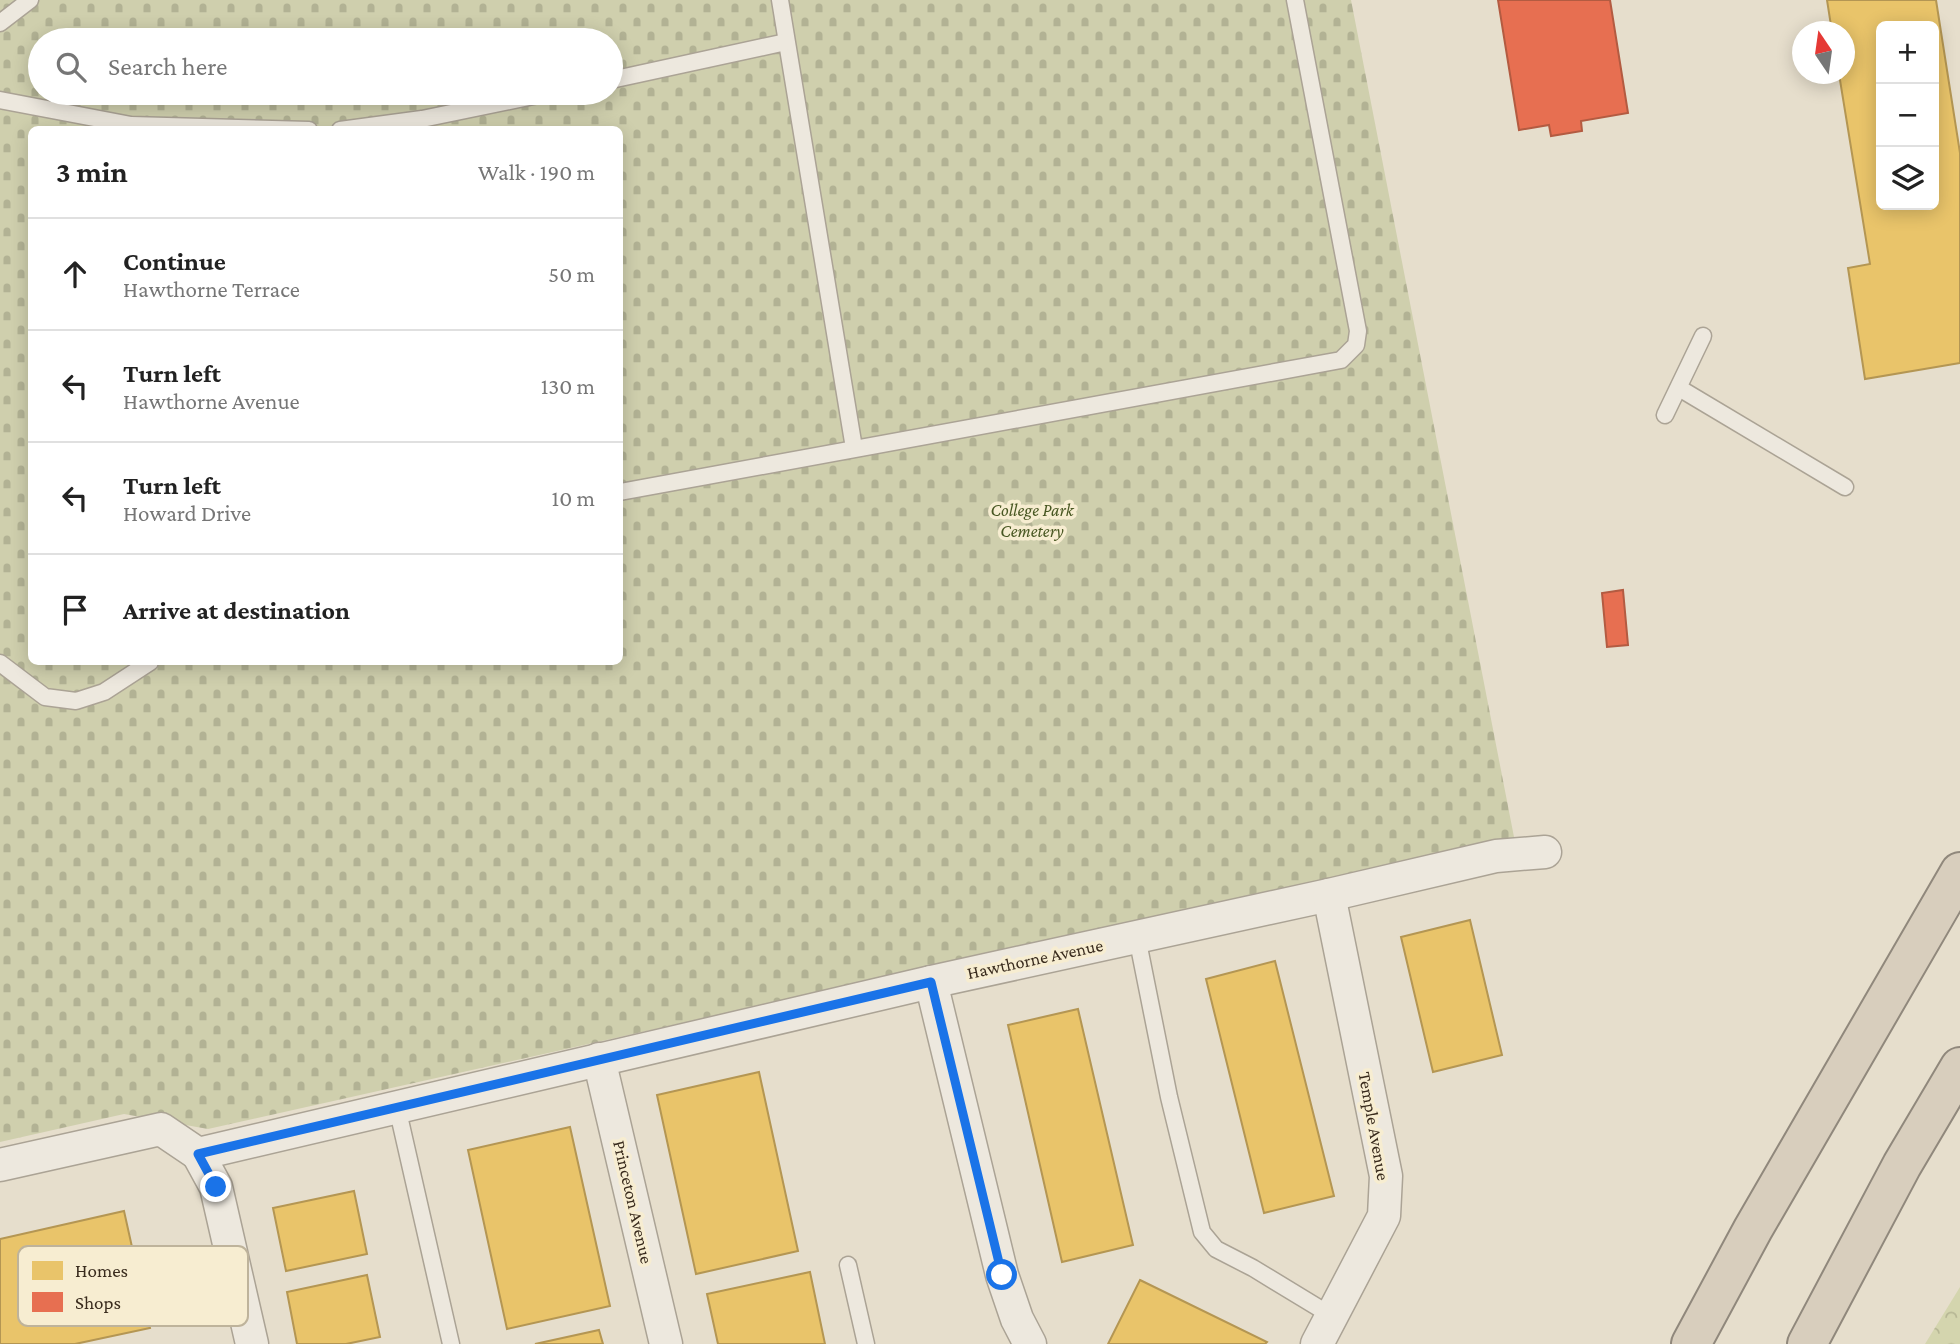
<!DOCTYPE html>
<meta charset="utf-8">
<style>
:root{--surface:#fff;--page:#f2f2f2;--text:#222;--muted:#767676;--line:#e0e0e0}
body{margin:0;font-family:"Crimson Pro",serif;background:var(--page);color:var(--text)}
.controls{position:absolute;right:21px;top:21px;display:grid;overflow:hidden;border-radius:10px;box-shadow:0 4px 18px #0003}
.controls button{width:63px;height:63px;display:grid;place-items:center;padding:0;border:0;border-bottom:2px solid var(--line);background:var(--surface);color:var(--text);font:35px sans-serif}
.compass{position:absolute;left:1792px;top:21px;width:63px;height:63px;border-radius:50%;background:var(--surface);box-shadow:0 4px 18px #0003;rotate:347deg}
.stop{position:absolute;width:21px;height:21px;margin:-16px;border:5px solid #1a73e8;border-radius:50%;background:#fff}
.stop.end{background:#1a73e8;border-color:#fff;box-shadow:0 2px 7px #0008}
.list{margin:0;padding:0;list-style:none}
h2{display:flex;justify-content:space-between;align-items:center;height:91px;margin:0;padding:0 28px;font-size:30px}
h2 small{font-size:23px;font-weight:400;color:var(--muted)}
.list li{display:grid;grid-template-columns:46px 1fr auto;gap:21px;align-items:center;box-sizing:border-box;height:112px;padding:0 28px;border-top:2px solid var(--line)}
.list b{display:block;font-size:26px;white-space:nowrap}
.list p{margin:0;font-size:23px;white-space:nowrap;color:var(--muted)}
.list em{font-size:23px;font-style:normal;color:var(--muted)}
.icon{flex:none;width:38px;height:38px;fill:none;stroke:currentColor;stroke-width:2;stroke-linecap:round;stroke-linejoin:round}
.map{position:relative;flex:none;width:1960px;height:1344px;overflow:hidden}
.search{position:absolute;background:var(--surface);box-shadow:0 4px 18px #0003;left:28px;top:28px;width:595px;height:77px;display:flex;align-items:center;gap:18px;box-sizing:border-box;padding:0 24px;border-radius:38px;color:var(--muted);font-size:26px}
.panel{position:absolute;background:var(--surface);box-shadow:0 4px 18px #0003;left:28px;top:126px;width:595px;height:539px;border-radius:10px}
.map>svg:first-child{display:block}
</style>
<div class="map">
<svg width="1960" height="1344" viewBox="0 0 1960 1344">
<defs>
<pattern id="forest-crowns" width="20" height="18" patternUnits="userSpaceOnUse" patternTransform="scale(1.75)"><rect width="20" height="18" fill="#d4d5ae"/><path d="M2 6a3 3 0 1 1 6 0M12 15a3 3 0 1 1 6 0" fill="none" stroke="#b7b795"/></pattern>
<pattern id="cemetery-stones" width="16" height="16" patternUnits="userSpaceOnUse" patternTransform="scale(1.75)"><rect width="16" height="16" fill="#cfcfad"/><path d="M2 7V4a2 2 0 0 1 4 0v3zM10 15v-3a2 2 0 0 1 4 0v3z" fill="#b2b294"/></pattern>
</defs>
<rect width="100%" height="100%" fill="#e6decc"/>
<path fill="url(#forest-crowns)" d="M1960,1287V1344H1925Z"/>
<path fill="url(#cemetery-stones)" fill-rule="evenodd" d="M0,0H1351L1514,837L208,1129L124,1114L0,1142ZM40,40H611V93H40ZM32,130H620V662H32Z"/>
<g fill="#e9c46a" stroke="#b49653" stroke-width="2" fill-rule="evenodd">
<path d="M1827,0H1936L1960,153V363L1865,379L1848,268L1870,264L1839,74H1844V32H1832ZM1881,26H1934V205H1881Z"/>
<path d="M1470,920L1502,1055L1433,1072L1401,937Z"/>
<path d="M1275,961L1334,1196L1264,1213L1206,979Z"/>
<path d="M1078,1009L1133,1245L1062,1262L1008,1025Z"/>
<path d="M759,1072L798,1251L696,1274L657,1095Z"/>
<path d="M570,1127L610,1306L507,1329L468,1150Z"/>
<path d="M354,1191L367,1254L286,1271L273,1208Z"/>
<path d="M124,1211L150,1328L75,1344H0V1239Z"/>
<path d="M810,1272L825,1344H718L707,1294Z"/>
<path d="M367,1275L380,1337L346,1344H297L287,1292Z"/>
<path d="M1140,1280L1267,1342L1265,1344H1108Z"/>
<path d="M599,1330L603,1344H535Z"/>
</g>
<g fill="#e76f51" stroke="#b35b41" stroke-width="2">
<path d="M1498,0H1610L1628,113L1581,121L1582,131L1551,136L1549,125L1519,130Z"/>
<path d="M1623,590L1628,645L1607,647L1602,593Z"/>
</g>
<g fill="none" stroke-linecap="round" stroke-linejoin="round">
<g stroke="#aba395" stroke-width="19">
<g id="service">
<path d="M780,0L854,448"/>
<path d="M0,23L30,0"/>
<path d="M611,80L786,42"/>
<path d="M0,100L131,125L309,130"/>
<path d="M340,130L422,119L548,93"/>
<path d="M1679,388L1845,487"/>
<path d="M1665,415L1703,336"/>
<path d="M620,492L1341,360L1356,345L1358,331L1295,0"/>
<path d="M0,663L45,697L76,701L104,692L150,662"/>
<path d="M1137,937L1169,1097L1202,1232L1216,1249L1253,1268L1332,1316"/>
<path d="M397,1107L451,1344"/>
<path d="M848,1265L866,1344"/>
</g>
</g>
<g stroke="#aba395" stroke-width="35">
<g id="minor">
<path d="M931,982L1002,1275L1017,1319L1030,1344"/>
<path d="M599,1059L666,1344"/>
<path d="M198,1154L216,1187L252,1344"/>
<path d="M0,1165L161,1129L198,1154L931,982L1329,895L1496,856L1545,852"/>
<path d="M1317,1344L1384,1216L1386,1176L1329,895"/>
</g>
</g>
<g stroke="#90887c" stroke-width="42">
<g id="motorway">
<path d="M1691,1344L1753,1229L1960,872"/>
<path d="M1807,1344L1902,1165L1960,1067"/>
</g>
</g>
<use href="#service" stroke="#ede8de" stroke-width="16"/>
<use href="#minor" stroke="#ede8de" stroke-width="32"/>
<use href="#motorway" stroke="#d8cebd" stroke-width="38"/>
</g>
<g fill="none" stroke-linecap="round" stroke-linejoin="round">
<path stroke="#1a73e8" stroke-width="9" d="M216,1187L198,1154L931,982L1002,1275"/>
</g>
<g text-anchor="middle" stroke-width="7" stroke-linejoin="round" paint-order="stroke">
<g font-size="18" font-style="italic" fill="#485722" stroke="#f7edd1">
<text x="1032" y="516">College Park<tspan x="1032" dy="21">Cemetery</tspan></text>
</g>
<g font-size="18" fill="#392b1d" stroke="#f7edd1">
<text transform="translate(1035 959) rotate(-12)" y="6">Hawthorne Avenue</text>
<text transform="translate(1374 1126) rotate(80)" y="6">Temple Avenue</text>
<text transform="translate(633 1202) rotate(77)" y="6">Princeton Avenue</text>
</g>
</g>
<rect x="18" y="1246" width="230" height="80" rx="10" fill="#f7edd1" stroke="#beb39b" stroke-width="2"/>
<rect x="32" y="1261" width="31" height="19" fill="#e9c46a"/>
<rect x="32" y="1292" width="31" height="20" fill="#e76f51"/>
<g font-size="19" fill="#392b1d">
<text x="75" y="1277">Homes</text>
<text x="75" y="1309">Shops</text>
</g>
</svg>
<div class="controls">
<button>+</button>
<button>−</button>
<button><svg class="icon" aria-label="layers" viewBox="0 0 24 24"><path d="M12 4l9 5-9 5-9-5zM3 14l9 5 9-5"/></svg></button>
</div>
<svg class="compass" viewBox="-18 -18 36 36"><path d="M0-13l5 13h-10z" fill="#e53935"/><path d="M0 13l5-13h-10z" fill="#767676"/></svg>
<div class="stop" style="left:1002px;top:1275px"></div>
<div class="stop end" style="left:216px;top:1187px"></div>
<div class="search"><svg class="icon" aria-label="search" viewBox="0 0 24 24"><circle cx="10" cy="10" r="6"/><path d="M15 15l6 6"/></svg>Search here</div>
<section class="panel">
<h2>3 min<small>Walk · 190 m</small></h2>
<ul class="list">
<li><svg class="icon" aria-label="ahead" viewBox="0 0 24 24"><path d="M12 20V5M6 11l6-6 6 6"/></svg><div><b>Continue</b><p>Hawthorne Terrace</p></div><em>50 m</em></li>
<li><svg class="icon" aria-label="left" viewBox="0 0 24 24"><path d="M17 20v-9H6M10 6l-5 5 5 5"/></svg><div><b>Turn left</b><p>Hawthorne Avenue</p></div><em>130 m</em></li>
<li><svg class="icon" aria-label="left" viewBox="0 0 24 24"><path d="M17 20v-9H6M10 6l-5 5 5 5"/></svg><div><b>Turn left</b><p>Howard Drive</p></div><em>10 m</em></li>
<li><svg class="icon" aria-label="arrive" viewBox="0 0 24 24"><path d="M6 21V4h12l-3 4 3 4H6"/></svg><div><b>Arrive at destination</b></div></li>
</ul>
</section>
</div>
